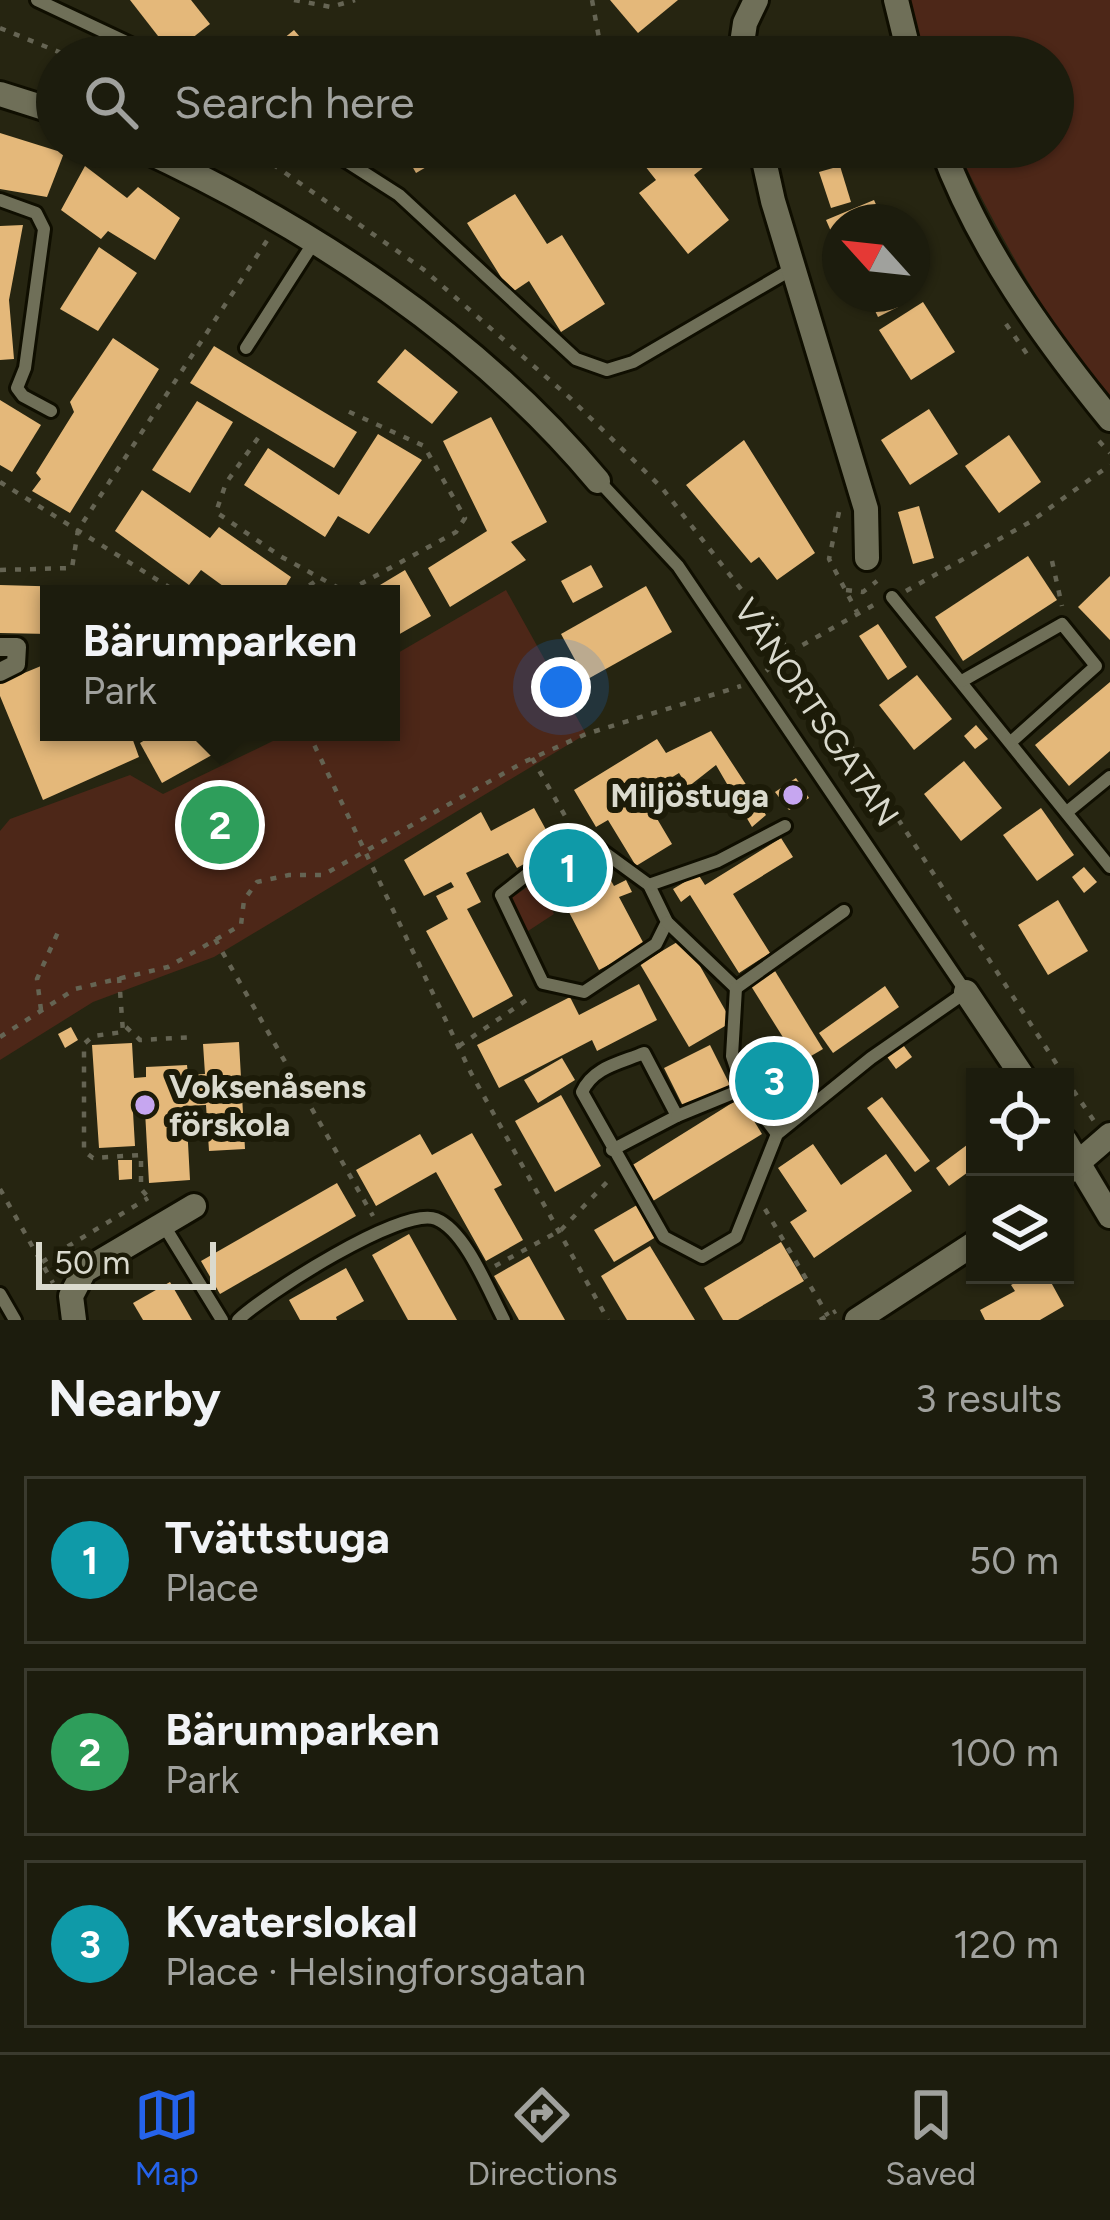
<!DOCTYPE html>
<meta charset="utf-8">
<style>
:root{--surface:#1c1c0d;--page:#29291b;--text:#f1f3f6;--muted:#a0a19d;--line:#3a3a2e;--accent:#2563eb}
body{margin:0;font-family:Figtree,sans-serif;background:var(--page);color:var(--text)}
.controls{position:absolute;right:36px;bottom:36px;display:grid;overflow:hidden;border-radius:0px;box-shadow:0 3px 9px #0004}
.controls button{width:108px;height:108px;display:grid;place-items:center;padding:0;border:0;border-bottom:3px solid var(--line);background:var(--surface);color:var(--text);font:60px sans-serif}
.compass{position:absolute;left:822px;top:204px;width:108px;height:108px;border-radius:50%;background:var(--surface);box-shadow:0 3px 9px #0004;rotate:297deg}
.scale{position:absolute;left:36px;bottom:30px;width:180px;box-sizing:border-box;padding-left:12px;border:6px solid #dadace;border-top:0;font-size:33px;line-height:42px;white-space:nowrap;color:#dadace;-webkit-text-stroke:9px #1c1b08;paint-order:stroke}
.you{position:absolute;left:561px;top:687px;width:42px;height:42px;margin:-30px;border:9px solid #fff;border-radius:50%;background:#1a73e8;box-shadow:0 0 0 18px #1a73e833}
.badge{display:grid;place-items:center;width:78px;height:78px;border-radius:50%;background:var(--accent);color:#fff;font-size:39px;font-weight:700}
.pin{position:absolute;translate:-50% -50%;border:6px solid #fff;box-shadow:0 3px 12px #0006}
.popup{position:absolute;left:40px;top:585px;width:360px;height:156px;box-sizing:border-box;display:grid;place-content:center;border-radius:0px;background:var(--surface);filter:drop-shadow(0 3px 9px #0005);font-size:39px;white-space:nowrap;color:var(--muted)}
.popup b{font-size:45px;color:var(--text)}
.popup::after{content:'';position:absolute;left:50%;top:100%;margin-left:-24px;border:24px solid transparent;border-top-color:var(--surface)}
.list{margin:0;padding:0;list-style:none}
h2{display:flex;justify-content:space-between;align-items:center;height:156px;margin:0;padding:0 48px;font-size:51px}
h2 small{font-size:39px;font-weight:400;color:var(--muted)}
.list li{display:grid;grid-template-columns:78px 1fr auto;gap:36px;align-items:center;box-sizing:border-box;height:168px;margin:0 24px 24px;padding:0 24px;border:3px solid var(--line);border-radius:0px}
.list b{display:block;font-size:45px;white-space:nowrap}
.list p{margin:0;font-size:39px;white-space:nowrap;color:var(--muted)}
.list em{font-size:39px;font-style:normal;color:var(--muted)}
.icon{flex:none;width:66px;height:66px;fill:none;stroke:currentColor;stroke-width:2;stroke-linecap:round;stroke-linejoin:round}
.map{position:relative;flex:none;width:1110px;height:1320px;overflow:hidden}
.search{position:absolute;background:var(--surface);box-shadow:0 3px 9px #0004;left:36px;right:36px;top:36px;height:132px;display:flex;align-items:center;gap:30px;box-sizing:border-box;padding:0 42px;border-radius:66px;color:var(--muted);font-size:45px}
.sheet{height:732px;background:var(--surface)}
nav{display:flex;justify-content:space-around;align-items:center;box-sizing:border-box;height:168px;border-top:3px solid var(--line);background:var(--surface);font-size:33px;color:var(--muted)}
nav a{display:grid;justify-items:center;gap:6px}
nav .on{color:var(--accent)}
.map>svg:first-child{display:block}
</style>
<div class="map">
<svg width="1110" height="1320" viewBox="0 0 1110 1320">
<rect width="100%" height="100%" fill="#262511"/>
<g fill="#4d2718">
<path d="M908,0H1110V397C1045,321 1000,236 956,147H1053V57H924Z"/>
<path d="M506,590L586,734L214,957L93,1002L0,1060V831L10,819L130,775L163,794L275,740L282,732H391V657Z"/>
<path d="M536,881L554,914L525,933L507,901Z"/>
</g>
<g fill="#e4b87a">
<path d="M130,0H191L210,24L172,54Z"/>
<path d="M610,0H678L638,33Z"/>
<path d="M294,30L317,57H261Z"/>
<path d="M835,45L839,57H799V56Z"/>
<path d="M0,133L64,153L47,197L0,189Z"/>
<path d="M401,147H461L416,173Z"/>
<path d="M630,147H705L714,159L694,175L729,220L688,254L639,193L656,180Z"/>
<path d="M793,147H833V148L797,160Z"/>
<path d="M85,166L127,198L138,187L180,218L155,260L108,231L101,239L61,210Z"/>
<path d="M840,166L851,202L831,208L819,172Z"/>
<path d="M515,194L547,244L562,235L605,304L561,332L529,281L511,293L467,223Z"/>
<path d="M874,200L884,222H840V252L826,220Z"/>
<path d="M23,225L9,300L14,359L0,360V226Z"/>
<path d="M99,247L137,273L98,331L60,309Z"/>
<path d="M867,294H892L898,307L878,317Z"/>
<path d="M923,302L955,352L911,380L879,330Z"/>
<path d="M113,338L159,369L70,513L32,491L41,479L36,473L74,412L70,402Z"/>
<path d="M214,346L357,432L334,468L190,383Z"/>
<path d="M405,349L458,392L432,424L377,382Z"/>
<path d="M0,400L41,425L12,472L0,465Z"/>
<path d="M197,401L233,422L190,493L152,470Z"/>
<path d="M929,409L958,454L910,485L881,440Z"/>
<path d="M491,417L547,522L511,542L526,560L450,607L428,568L487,531L443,441Z"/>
<path d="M378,434L422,460L369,534L338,516L325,537L244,485L268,448L339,495Z"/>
<path d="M1009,435L1041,482L999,513L965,466Z"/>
<path d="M744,440L815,553L777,580L759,557L751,563L686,485Z"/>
<path d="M142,490L210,538L219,527L291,577L281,594H234L201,570L189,585L115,531Z"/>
<path d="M919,506L934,558L913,564L898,512Z"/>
<path d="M1028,556L1057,600L963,661L935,617Z"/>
<path d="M591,565L603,587L573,603L561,581Z"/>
<path d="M405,570L431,616L391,639V594H365Z"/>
<path d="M1110,576V640L1078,607Z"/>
<path d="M0,585L106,588L116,594H49V634L0,633Z"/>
<path d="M646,586L672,632L586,680L561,634Z"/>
<path d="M878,624L907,667L888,680L859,636Z"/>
<path d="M41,666L49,687V732H65L68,739L83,732H130L139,757L43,800L0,696V683Z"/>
<path d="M917,675L952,719L914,750L879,705Z"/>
<path d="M1110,682V751L1069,786L1035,745Z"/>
<path d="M976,725L988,739L975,749L964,736Z"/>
<path d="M711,731L766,815L752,827L716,765L688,787L679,773L643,795L672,844L636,866L608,820L596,827L574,790L657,739L666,753Z"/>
<path d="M158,732H253L162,783L140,743Z"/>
<path d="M964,761L1002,808L961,841L924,794Z"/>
<path d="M796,778L809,798L789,810L775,792Z"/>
<path d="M534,808L555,846L517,868L508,853L466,873L481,902L467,909L513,996L473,1018L426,931L448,919L436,896L454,887L451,882L424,896L404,860L481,812L491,831Z"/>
<path d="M1041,808L1074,855L1037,881L1003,835Z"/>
<path d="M781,838L793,857L733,894L770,953L739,973L690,895L681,902L673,889L698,874L705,885Z"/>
<path d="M585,844L600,867L551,893L536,870Z"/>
<path d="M1084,867L1097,882L1084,893L1072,877Z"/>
<path d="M604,868L614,886L626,880L632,892L619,897L645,946L599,970L558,891Z"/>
<path d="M1058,900L1088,951L1048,975L1018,925Z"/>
<path d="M684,938L732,1022L689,1047L640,964Z"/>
<path d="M775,971L823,1049L799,1063L751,986Z"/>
<path d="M639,984L657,1020L597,1051L592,1040L499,1088L477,1045L570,997L579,1015Z"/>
<path d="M885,986L899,1007L833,1053L819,1033Z"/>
<path d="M71,1027L78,1040L65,1048L58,1034Z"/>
<path d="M239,1042L245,1149L209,1151L206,1105L186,1106L190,1180L149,1183L145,1111L133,1112L135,1146L99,1148L92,1045L132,1043L134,1078L146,1077V1067L187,1065L188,1075L205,1074L203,1044Z"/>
<path d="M901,1042L912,1057L896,1069L885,1054Z"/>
<path d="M710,1045L730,1085L684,1108L664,1068Z"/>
<path d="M782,1051L805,1084L767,1111L744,1078Z"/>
<path d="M562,1058L575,1080L538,1103L524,1080Z"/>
<path d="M561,1095L601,1166L555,1192L515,1121Z"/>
<path d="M882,1097L930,1161L915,1172L867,1108Z"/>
<path d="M740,1098L762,1134L653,1201L631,1166Z"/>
<path d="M472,1133L502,1185L494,1189L523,1240L486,1261L436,1172L376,1206L356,1170L420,1134L432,1155Z"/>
<path d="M975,1139V1167L949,1186L936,1168Z"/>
<path d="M813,1144L841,1185L886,1154L912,1191L814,1258L790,1222L807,1211L778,1168Z"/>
<path d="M118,1160H132V1179L119,1180Z"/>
<path d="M337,1183L356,1216L220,1294L201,1261Z"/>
<path d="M637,1205L656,1237L614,1262L594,1230Z"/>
<path d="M409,1234L457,1320H408L372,1255Z"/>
<path d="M781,1242L804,1281L738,1320H723L704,1288Z"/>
<path d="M650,1246L695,1320H627L601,1276Z"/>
<path d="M529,1256L565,1320H519L494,1276Z"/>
<path d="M346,1268L364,1301L336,1317L337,1320H300L289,1300Z"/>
<path d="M1029,1275H1047L1064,1306L1040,1320H985L980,1310L1015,1291L1011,1285Z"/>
<path d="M170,1282L192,1320H143L133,1303Z"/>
</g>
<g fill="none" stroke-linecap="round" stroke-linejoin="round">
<g stroke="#0f0e00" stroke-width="18">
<g id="service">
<path d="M37,0L158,57"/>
<path d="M324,147L399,195L576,359L607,370L633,362L792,269"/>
<path d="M0,200L36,213L44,229L25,368L17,388L23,396L51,411"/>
<path d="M246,348L314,242"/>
<path d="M599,481L678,566L966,992L871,1058L777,1134L736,1237L702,1257L664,1237L582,1092C593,1067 620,1063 644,1053L677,1116L612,1150"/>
<path d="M892,597L1110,867"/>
<path d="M962,681L1062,624L1096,666L1011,742"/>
<path d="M1067,812L1110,777"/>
<path d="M576,836L590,842L649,885L667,922L656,944L584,992L543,983L501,895Z"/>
<path d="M649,885L718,861L785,826"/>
<path d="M667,922L736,988L844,911"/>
<path d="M736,988L732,1056L743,1089"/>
<path d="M677,1116L743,1089L777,1134"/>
<path d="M163,1224L222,1320"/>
<path d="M0,1294L15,1320"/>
<path d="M238,1320C265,1294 402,1206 436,1219C466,1231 489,1292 504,1320"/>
</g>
</g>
<g stroke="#0f0e00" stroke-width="24">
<path id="pedestrian" d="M0,647H17L16,664L0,672"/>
</g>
<g stroke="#0f0e00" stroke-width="30">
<g id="minor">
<path d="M896,0L910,57"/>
<path d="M740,57L745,23L756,0"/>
<path d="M0,94L57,112"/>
<path d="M138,147C309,226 477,336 598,481"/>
<path d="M761,147L773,201L866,509L867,558"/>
<path d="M942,147C978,246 1044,338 1110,419"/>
<path d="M966,992L1023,1077"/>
<path d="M1065,1141L1110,1216"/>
<path d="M1065,1174L1110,1135"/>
<path d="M74,1320L71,1296L84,1271L194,1206"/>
<path d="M857,1320L975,1243"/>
</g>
</g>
<g stroke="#656453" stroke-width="4.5" stroke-dasharray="6 9" stroke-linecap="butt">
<path d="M294,0L331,7L355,0"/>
<path d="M592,0L601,49"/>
<path d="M0,28L71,57"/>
<path d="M248,147L423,269L569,397L662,488L790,652L1065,1077"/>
<path d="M1006,324L1027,354"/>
<path d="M258,438L226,483L216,512L280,556L346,592L456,532L465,518L424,446L345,410"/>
<path d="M1099,441L1110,453"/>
<path d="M0,482L180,594"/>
<path d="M839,512L829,559L857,612"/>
<path d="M1052,561L1062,606"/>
<path d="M0,570L72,568L78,530L268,239"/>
<path d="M846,590L863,592L877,581"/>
<path d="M906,591L1030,522L1110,465"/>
<path d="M297,594L320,578"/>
<path d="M45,649L49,660"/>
<path d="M766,671L790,652L879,602"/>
<path d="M308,732L471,1073L608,1320"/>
<path d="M532,758L568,821"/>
<path d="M215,939L373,1216"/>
<path d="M119,977L123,1032L93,1036L84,1044V1151L93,1158L141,1155V1189L148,1197"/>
<path d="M41,1010L37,979L58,932"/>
<path d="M126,1027L140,1040L195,1037"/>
<path d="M0,1037L75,989L168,967L241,925L244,900L257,882L289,875H323L524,762L586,734L741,686"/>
<path d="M459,1046L531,997"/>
<path d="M1065,1078L1094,1121"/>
<path d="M0,1189L53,1283"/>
<path d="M765,1209L828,1316"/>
<path d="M42,1262L148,1198"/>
<path d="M495,1266L561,1230L609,1180"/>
<path d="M820,1320L836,1311"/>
</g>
<use href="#service" stroke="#6f6f58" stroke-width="12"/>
<use href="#pedestrian" stroke="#6f6f58" stroke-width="18"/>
<use href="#minor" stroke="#6f6f58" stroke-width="24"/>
</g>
<g fill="#c6a6f0" stroke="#1c1b08" stroke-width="4.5">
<circle cx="793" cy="795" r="12"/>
<circle cx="145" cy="1105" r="12"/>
</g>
<g text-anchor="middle" stroke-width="12" stroke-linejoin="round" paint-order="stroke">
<g font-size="33" fill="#dadace" stroke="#1c1b08">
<text transform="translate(817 712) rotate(56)" y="12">VÄNORTSGATAN</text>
</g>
<g font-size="33" font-weight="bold" fill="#dadace" stroke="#1c1b08" text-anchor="end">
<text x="769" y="807">Miljöstuga</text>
<text x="169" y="1098" text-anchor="start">Voksenåsens<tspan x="169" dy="38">förskola</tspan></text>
</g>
</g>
</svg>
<div class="controls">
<button><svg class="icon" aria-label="locate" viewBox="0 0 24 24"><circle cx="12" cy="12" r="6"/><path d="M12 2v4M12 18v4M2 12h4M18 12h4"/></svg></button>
<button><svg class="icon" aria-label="layers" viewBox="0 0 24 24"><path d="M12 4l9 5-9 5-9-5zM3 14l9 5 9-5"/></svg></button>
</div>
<svg class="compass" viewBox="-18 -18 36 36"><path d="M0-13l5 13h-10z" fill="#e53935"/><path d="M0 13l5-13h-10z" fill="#a0a19d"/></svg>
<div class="scale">50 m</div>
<div class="you"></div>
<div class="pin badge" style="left:568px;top:868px;background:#0f9aa8">1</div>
<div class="pin badge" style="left:220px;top:825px;background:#2e9e5b">2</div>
<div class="popup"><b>Bärumparken</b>Park</div>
<div class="pin badge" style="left:774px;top:1081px;background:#0f9aa8">3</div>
<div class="search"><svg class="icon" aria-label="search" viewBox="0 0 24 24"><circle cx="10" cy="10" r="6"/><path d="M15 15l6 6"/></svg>Search here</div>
</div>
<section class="sheet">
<h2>Nearby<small>3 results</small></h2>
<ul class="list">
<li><span class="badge" style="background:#0f9aa8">1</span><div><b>Tvättstuga</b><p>Place</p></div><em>50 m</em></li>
<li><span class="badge" style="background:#2e9e5b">2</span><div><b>Bärumparken</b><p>Park</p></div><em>100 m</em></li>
<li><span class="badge" style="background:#0f9aa8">3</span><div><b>Kvaterslokal</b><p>Place · Helsingforsgatan</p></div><em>120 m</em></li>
</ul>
</section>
<nav>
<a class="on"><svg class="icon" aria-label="map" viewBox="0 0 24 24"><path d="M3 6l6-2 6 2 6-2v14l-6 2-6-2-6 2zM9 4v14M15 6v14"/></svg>Map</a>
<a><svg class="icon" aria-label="directions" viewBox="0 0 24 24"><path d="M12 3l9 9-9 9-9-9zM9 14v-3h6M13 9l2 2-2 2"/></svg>Directions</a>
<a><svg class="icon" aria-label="saved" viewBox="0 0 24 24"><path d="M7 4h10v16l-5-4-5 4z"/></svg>Saved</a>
</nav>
